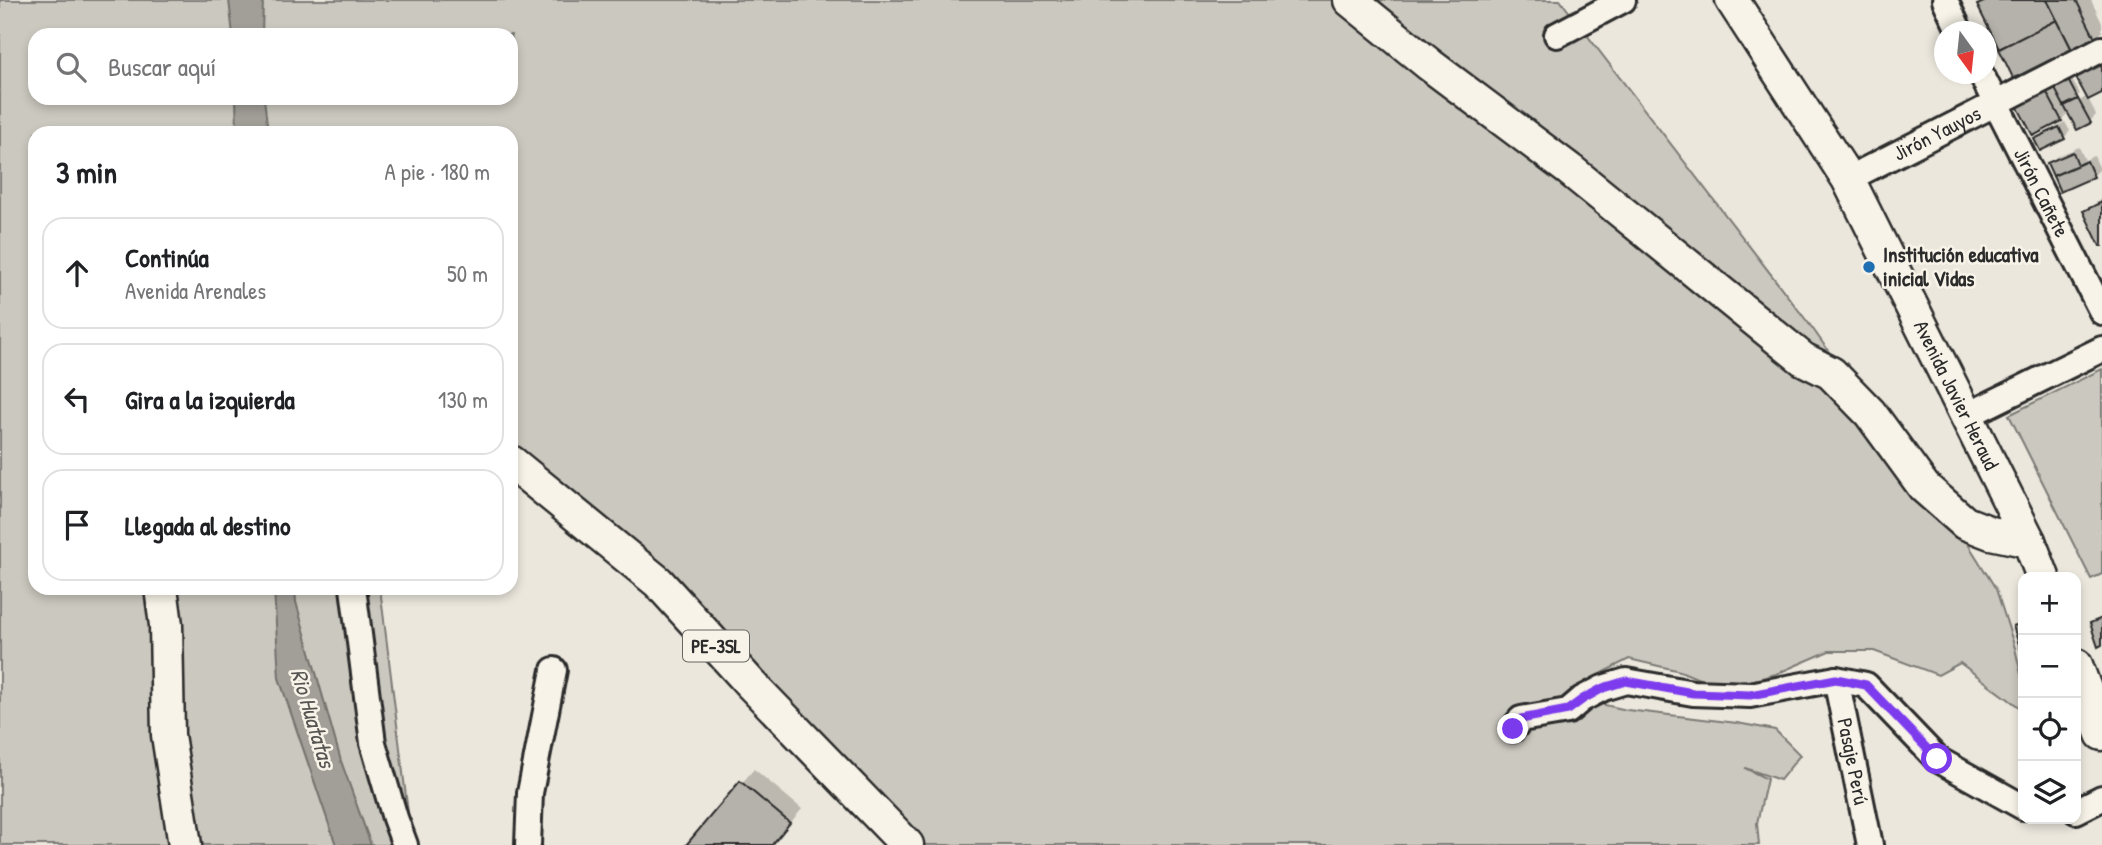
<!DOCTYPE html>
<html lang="es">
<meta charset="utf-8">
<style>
:root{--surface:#fff;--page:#f6f6f6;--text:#202124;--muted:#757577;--line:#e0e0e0}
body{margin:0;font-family:"Patrick Hand",sans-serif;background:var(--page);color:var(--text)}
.controls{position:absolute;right:21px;bottom:21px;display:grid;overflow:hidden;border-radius:14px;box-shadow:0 4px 10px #0003}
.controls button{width:63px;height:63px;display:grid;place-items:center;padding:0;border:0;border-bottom:2px solid var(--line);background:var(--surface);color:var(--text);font:35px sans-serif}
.compass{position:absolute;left:1934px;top:21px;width:63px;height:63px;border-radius:50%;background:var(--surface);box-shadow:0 4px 10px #0003;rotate:165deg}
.stop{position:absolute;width:21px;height:21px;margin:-16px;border:5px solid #7c3aed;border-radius:50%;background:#fff}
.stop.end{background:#7c3aed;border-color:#fff;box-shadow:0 2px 7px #0008}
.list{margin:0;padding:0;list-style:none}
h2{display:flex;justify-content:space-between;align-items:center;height:91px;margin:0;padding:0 28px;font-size:30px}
h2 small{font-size:23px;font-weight:400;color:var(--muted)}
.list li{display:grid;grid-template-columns:46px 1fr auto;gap:21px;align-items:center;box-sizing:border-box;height:112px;margin:0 14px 14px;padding:0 14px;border:2px solid var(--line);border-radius:21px}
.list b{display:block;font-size:26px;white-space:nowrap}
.list p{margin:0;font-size:23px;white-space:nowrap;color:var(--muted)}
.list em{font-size:23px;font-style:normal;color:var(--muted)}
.icon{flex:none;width:38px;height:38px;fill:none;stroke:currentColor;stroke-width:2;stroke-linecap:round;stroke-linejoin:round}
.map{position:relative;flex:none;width:2102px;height:845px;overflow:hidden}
.search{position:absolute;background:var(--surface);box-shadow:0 4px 10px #0003;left:28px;top:28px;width:490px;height:77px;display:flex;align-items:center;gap:18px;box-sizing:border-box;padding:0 24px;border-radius:21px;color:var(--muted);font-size:26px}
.panel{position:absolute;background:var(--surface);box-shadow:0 4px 10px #0003;left:28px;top:126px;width:490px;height:469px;border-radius:21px}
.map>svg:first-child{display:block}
</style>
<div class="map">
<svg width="2102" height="845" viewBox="0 0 2102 845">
<rect width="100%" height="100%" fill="#ebe7dd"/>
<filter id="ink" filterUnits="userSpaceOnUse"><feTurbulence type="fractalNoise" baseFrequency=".0143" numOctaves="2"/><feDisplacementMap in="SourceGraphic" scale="14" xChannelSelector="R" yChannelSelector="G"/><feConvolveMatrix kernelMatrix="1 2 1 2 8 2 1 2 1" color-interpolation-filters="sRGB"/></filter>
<g filter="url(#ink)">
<g fill="#cbc8bf" stroke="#7b7a75" stroke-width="2" fill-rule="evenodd">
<path d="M0,0H1560L1813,329L1875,418L1950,515L1996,589L2015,648L2023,683V710L1960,663L1938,675L1874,651H1829L1776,674L1743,683L1704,681L1680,671L1629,659L1584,682L1587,701L1627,710L1737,723L1775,730L1800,755L1780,780L1745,768L1767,779L1757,823L1759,845H900L712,639L511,462V133H35V588H380L412,845H0ZM35,35H511V98H35Z"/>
<path d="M2102,369V574L2091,579L2009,415Z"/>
</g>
<g fill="#a29f98" stroke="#72716c" stroke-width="2">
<path d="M229,0H263L262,35H233Z"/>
<path d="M236,98H264L268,133H237Z"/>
<path d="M274,588H295L296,602L341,761L371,845H336L279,678Z"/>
</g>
<g fill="#0003">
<path d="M1985,0H2091L2102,23V32L2095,39L2015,78L1980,6Z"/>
<path d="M2102,61V91L2088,98L2096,115L2090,121L2069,112L2061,120L2019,106L2052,86L2054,89L2071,78L2080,94L2071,100L2073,106L2087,96L2077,76Z"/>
<path d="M2065,122L2070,131L2064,138L2036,140L2043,133Z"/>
<path d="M2079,147L2085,160L2094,156L2100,169L2093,176L2061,190L2049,164L2056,157Z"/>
<path d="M2102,198V246L2086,211Z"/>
<path d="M754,769L802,809L772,845H688Z"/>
</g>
<g fill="#b5b2ab" stroke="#2b2b2b" stroke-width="2">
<path d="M1988,0H2047L2057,20L1999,49L1977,5Z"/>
<path d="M2047,0H2076L2096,40L2073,52Z"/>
<path d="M2057,20L2073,52L2014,80L1999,49Z"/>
<path d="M2099,63L2102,68V93L2088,100L2075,76Z"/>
<path d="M2068,80L2078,99L2064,106L2054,87Z"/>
<path d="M2046,91L2062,121L2033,136L2017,106Z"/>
<path d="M2078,99L2091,123L2077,130L2064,106Z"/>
<path d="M2059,127L2065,139L2040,151L2034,139Z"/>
<path d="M2073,152L2078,165L2053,176L2047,163Z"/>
<path d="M2087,161L2094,177L2060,192L2053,176Z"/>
<path d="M2102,202V246H2100L2083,211Z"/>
<path d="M2102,618V645L2098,647L2090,623Z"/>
<path d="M2023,623V657L2013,626Z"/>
<path d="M740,781L790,823L772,845H686Z"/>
</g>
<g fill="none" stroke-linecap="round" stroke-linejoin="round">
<g stroke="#2b2b2b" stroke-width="30">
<g id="minor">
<path d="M1945,0L1960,32"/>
<path d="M1557,35L1623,0"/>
<path id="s1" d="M1981,74L2102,312"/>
<path id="s2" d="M1848,179L2102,49"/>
<path d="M1966,416L2102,349"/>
<path d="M353,588L373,743L395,818L405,845"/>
<path id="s3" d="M1836,679L1870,845"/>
<path d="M1513,729L1521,719L1568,711L1582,699L1603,688L1626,681L1693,693L1750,695L1836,679L1866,685L1937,759L2023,807"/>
<path d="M2076,811L2102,798"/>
<path d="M528,845L530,793L554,670"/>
</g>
</g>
<g stroke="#2b2b2b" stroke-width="37">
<g id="major">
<path d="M1350,0L1430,65L1570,170L1803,359L1831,373L1870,413L1924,487L1965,523L1991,533L2029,541"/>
<path id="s4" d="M1732,0L1848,179L2029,541L2043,577"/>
<path d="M511,462L658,582L750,683L907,845"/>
<path d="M161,588L166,625L168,735L185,845"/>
<path d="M2076,665L2102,734"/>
</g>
</g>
<use href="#minor" stroke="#f7f3e8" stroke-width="24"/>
<use href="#major" stroke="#f7f3e8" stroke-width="32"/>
</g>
</g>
<g fill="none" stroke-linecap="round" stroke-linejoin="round" filter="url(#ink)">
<path stroke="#7c3aed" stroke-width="9" d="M1513,729L1521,719L1568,710L1583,699L1603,688L1626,681L1693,693L1750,695L1836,679L1866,685L1937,759"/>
</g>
<circle fill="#1f6fb2" stroke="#f7f3e8" stroke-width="2.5" cx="1869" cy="267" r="7"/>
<g text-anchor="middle" stroke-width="5" stroke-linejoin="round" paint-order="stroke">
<rect fill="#f7f3e8" stroke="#686764" stroke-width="2" x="683" y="630.5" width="66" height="31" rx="5"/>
<g font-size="19" font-weight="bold" fill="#2b2b2b">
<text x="716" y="653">PE-3SL</text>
</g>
<g font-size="21" fill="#2b2b2b" stroke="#f7f3e8">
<text dy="7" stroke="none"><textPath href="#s2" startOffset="100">Jirón Yauyos</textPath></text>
<text dy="7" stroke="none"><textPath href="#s1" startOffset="133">Jirón Cañete</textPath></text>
<text dy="7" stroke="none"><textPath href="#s4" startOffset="455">Avenida Javier Heraud</textPath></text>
<text dy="7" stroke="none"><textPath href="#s3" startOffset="84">Pasaje Perú</textPath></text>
</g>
<g font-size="21" font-weight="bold" fill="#2b2b2b" stroke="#f7f3e8" text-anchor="start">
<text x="1883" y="262">Institución educativa<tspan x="1883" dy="24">inicial Vidas</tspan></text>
</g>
<g font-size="23" font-style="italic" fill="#555451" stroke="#f7f3e8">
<text transform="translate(313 718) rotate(73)" y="8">Rio Huatatas</text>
</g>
</g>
</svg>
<div class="controls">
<button>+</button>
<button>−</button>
<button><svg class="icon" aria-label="locate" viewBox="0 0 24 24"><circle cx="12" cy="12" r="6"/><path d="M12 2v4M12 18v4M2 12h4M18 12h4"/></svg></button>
<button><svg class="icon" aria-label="layers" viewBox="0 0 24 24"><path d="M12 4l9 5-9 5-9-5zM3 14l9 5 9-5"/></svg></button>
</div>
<svg class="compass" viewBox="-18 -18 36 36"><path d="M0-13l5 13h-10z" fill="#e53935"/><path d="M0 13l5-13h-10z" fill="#757577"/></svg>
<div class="stop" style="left:1937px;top:759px"></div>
<div class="stop end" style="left:1513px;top:729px"></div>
<div class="search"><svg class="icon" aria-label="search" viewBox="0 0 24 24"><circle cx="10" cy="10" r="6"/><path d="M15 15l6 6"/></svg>Buscar aquí</div>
<section class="panel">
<h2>3 min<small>A pie · 180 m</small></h2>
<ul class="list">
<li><svg class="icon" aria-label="ahead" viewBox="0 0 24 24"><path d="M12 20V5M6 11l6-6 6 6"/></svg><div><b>Continúa</b><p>Avenida Arenales</p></div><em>50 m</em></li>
<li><svg class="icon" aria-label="left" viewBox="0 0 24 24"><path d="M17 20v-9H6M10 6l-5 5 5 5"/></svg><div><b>Gira a la izquierda</b></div><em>130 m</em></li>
<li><svg class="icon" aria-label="arrive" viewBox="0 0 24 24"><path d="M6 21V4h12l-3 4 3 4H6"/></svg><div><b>Llegada al destino</b></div></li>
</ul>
</section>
</div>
